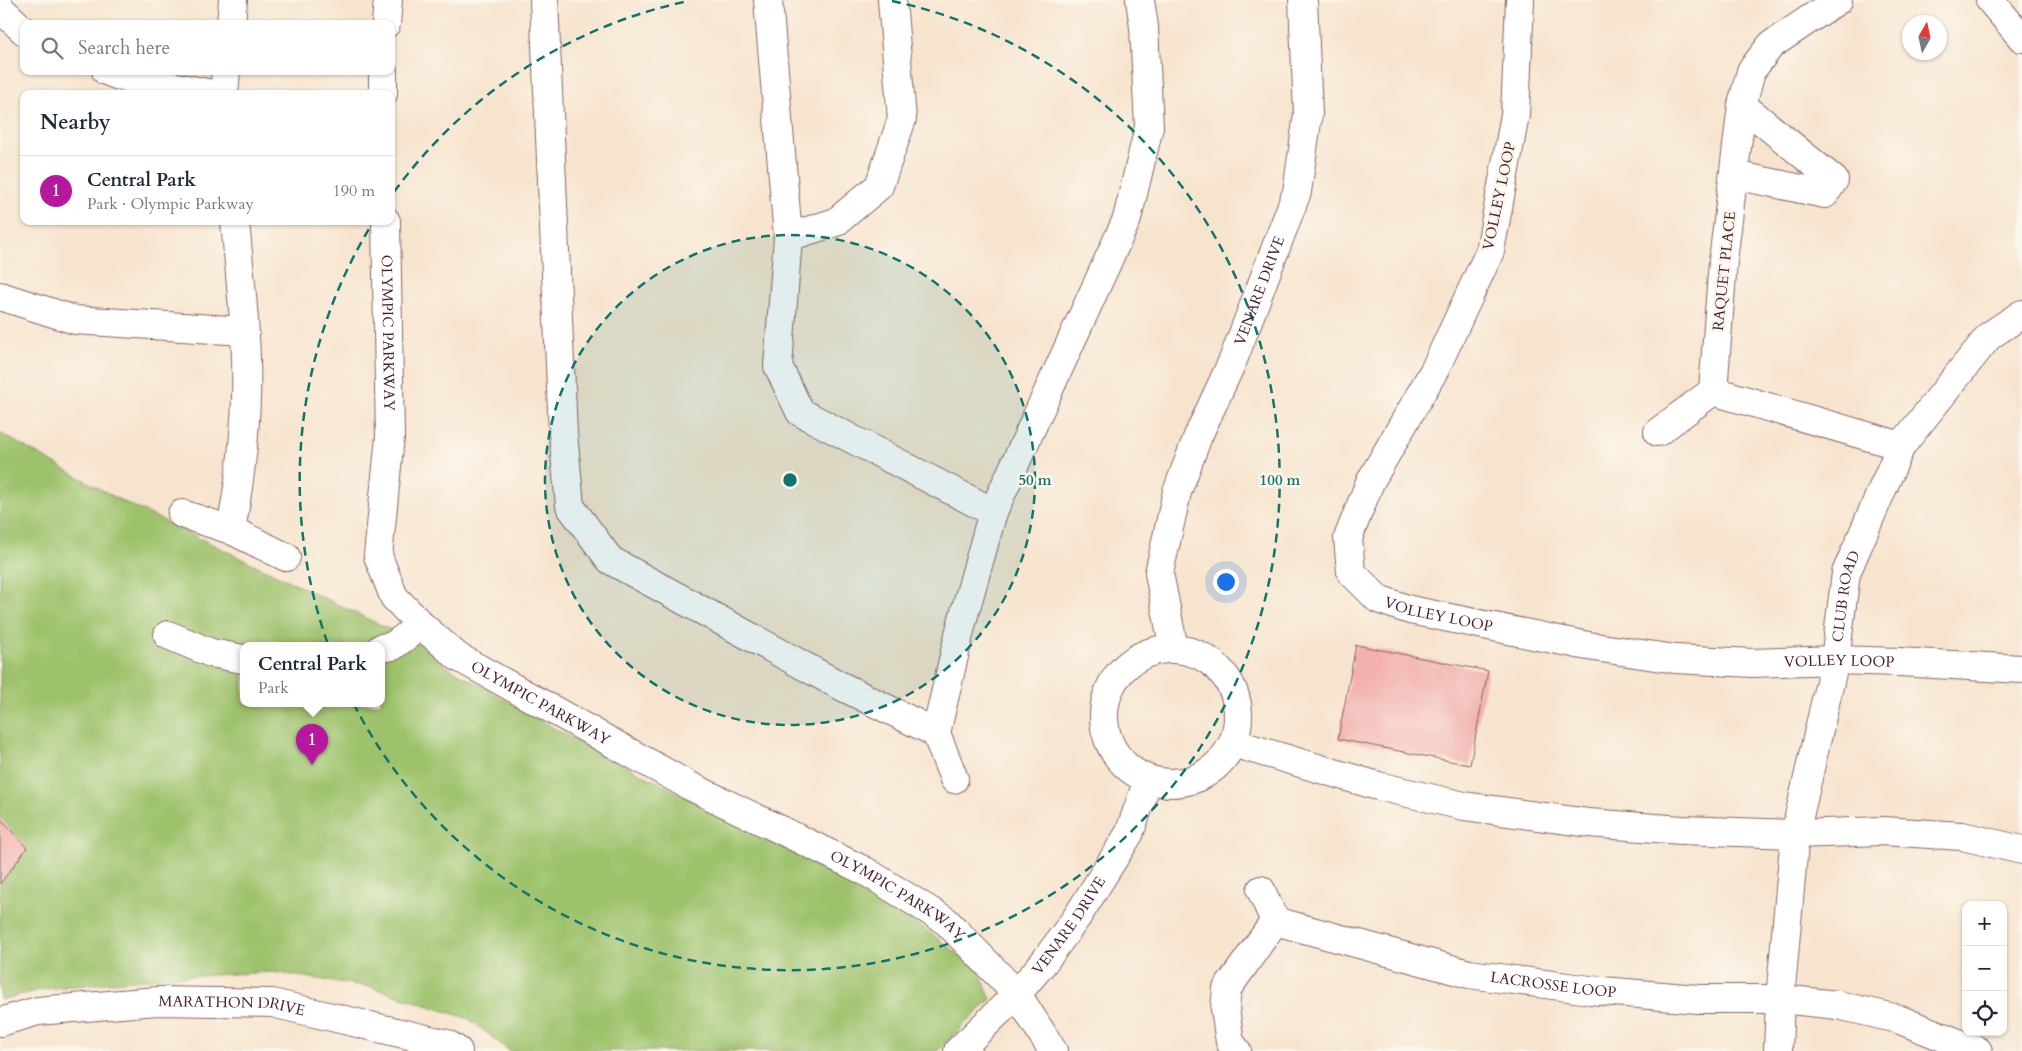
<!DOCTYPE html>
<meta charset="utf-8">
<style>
:root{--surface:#fff;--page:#f2f2f3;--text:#1f2937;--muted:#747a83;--line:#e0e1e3;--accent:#b5179e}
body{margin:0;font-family:Cardo,serif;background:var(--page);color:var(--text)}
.controls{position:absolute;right:15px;bottom:15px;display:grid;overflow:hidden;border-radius:10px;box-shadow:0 1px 4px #0004}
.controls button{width:45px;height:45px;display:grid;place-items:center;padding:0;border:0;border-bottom:1px solid var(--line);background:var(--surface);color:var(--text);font:25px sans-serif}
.compass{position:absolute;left:1902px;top:15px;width:45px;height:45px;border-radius:50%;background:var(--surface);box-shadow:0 1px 4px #0004;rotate:9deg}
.you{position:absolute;left:1225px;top:581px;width:18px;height:18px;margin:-12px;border:4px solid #fff;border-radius:50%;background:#1a73e8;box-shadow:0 0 0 8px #1a73e833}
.badge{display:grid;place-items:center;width:32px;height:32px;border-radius:50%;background:var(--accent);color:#fff;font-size:16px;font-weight:700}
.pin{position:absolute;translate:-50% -41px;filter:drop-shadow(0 1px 2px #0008)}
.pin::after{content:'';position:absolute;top:26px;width:18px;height:15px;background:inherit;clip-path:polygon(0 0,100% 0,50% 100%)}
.popup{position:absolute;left:240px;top:642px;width:145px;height:65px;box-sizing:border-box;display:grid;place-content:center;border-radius:10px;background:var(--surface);filter:drop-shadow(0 1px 4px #0005);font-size:16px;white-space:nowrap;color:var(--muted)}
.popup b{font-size:19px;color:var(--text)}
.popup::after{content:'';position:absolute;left:50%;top:100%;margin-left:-10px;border:10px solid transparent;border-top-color:var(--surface)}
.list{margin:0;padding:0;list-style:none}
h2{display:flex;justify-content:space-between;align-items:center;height:65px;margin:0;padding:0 20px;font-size:21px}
h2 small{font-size:16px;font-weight:400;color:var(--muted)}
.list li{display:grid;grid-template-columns:32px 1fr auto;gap:15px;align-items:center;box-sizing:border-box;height:70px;padding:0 20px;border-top:1px solid var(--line)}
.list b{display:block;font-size:19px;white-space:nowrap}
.list p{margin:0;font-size:16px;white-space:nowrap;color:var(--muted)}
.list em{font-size:16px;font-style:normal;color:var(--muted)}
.icon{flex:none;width:28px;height:28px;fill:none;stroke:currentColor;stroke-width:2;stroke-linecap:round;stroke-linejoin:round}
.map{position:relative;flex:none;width:2022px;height:1051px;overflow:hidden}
.search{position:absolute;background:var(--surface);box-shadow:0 1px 4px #0004;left:20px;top:20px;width:375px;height:55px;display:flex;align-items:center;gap:12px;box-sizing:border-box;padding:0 18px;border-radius:10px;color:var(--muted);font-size:19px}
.panel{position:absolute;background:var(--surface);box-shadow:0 1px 4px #0004;left:20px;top:90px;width:375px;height:135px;border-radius:10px}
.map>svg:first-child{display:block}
</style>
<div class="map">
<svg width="2022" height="1051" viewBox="0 0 2022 1051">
<rect width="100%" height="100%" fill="#fbf7ec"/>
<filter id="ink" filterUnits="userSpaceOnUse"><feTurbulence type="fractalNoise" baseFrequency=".02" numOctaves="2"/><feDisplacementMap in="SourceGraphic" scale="10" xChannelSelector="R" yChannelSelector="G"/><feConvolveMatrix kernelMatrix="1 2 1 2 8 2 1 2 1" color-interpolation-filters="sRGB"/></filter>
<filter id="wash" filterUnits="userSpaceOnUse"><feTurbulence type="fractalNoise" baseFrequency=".0096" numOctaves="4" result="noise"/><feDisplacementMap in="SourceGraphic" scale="20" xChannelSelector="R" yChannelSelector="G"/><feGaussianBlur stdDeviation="1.12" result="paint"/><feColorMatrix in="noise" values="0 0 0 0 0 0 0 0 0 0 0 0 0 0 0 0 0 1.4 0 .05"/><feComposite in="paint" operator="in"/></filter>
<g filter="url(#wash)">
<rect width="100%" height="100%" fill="#f7e4ce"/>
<path fill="#9ec26c" stroke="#74704c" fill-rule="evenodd" d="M0,433L116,498L422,645L446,666L566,735L682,795L861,885L933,935L979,970L991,999L937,1051H510L469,1019L371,987L272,972L157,978L43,989L0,1000ZM243,646H381V704H243Z"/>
<g id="blocks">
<g fill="#f3b0af">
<path d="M1356,645L1488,671L1470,765L1338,739Z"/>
<path d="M0,818L27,848L0,884Z"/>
</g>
</g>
</g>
<g filter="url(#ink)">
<use href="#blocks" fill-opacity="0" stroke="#876464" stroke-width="1"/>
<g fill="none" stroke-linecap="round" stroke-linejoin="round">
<g stroke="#876464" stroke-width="30">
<g id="street">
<path d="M544,0L563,433L570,506L610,560L837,684L936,733"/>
<path d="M768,0L788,237L778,366L800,412L993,512"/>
<path id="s1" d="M1520,0L1515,115L1490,251L1435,369L1370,482L1348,538L1351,572L1378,599L1410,610L1588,646L1675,659L1753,663L1835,660L1899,662L2022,669"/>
<path d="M1838,0L1771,45L1751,71L1742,105L1723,261L1713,391L1901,446"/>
<path d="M1990,0L2022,38"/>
<path d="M0,8L24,31"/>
<path d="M231,24L233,0"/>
<path d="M386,24L388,0"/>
<path d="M106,71L119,76L212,94"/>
<path d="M383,71V94"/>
<path d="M224,94L226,71"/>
<path d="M1735,175L1825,194L1834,180L1742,105"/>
<path id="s2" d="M386,221L390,437L378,556L394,597L421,625L458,657L688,785L865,871L946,921L1017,994L1053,1051"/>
<path d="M788,237L836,222L879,186L902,119L892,0"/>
<path d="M0,296L75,320L244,331"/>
<path d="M1658,432L1713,391"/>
<path d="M182,514L231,530L286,557"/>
<path d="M231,530C239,486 245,442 246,397C248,339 240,279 235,221"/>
<path d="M168,635L211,653L243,659"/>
<path d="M381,648L393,646L421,625"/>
<circle cx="1171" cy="716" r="67"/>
<path id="s3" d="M1174,649L1159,573L1177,492L1198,436L1233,360L1297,192L1308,114L1303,0"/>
<path d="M1233,743L1378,786L1464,806L1589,823L1682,830L1795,834L1883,831L1962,836L2022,850"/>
<path d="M954,779L936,733L962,622L993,512L1127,219L1149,127L1144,27L1140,0"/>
<path d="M1261,890L1275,921"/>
<path id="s4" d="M1275,921L1469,974L1590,990L1698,999H1780L1838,1005L1898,1019L1978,1051"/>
<path id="s5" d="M0,1022L38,1011L157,1001L272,1003L447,1044L458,1051"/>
<path id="s6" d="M958,1051L1017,994L1044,962L1077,917L1129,834L1148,780"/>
<path d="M1237,1051L1230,1042L1225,1009L1227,989L1275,921"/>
<path id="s7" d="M1778,1051L1780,999L1795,834L1835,660L1846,573L1901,446L1989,336L2022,314"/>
</g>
</g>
<use href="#street" stroke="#fff" stroke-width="28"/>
</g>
</g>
<circle cx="790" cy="480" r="245" fill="#0f766e" fill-opacity=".12"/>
<g fill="none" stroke="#0f766e" stroke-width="2.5" stroke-dasharray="9 6">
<circle cx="790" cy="480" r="245"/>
<path d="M394 192A490 490 0 0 1 688 1M892 1A490 490 0 1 1 372 224"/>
</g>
<g text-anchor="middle" stroke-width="5" stroke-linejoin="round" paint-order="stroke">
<g font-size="15" fill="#4a1f2b" stroke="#fbf7ec">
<text transform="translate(1499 196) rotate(-78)" y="5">VOLLEY LOOP</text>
<text transform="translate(1724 271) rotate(-84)" y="5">RAQUET PLACE</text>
<text dy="5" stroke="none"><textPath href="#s3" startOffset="378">VENARE DRIVE</textPath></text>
<text dy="5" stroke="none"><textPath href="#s2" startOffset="112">OLYMPIC PARKWAY</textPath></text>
<text dy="5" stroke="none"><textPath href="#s7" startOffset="461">CLUB ROAD</textPath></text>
<text dy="5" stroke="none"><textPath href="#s1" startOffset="709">VOLLEY LOOP</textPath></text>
<text dy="5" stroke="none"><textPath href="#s1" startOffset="1114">VOLLEY LOOP</textPath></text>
<text dy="5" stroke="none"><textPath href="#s2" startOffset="562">OLYMPIC PARKWAY</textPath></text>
<text dy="5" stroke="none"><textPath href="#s2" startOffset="968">OLYMPIC PARKWAY</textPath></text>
<text dy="5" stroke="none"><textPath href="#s6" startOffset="168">VENARE DRIVE</textPath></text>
<text dy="5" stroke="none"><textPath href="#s4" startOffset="286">LACROSSE LOOP</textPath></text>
<text dy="5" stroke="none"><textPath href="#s5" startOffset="234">MARATHON DRIVE</textPath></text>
</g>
</g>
<circle cx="790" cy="480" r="8" fill="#0f766e" stroke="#fbf7ec" stroke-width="2.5"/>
<g font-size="15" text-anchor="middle" font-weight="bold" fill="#0f766e" stroke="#fbf7ec" stroke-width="5" stroke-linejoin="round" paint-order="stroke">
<text x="1035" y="485">50 m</text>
<text x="1280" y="485">100 m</text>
</g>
</svg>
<div class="controls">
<button>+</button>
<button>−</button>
<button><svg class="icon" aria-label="locate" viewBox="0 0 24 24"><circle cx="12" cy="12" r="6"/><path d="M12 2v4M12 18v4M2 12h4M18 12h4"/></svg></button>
</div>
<svg class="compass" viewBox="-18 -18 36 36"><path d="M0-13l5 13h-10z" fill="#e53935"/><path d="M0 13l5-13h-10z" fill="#747a83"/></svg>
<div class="you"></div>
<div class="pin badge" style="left:312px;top:765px">1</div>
<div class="popup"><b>Central Park</b>Park</div>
<div class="search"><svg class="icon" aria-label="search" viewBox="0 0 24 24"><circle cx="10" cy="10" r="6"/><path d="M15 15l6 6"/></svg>Search here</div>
<section class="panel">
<h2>Nearby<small></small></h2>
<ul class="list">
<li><span class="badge">1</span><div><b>Central Park</b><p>Park · Olympic Parkway</p></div><em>190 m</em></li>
</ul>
</section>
</div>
